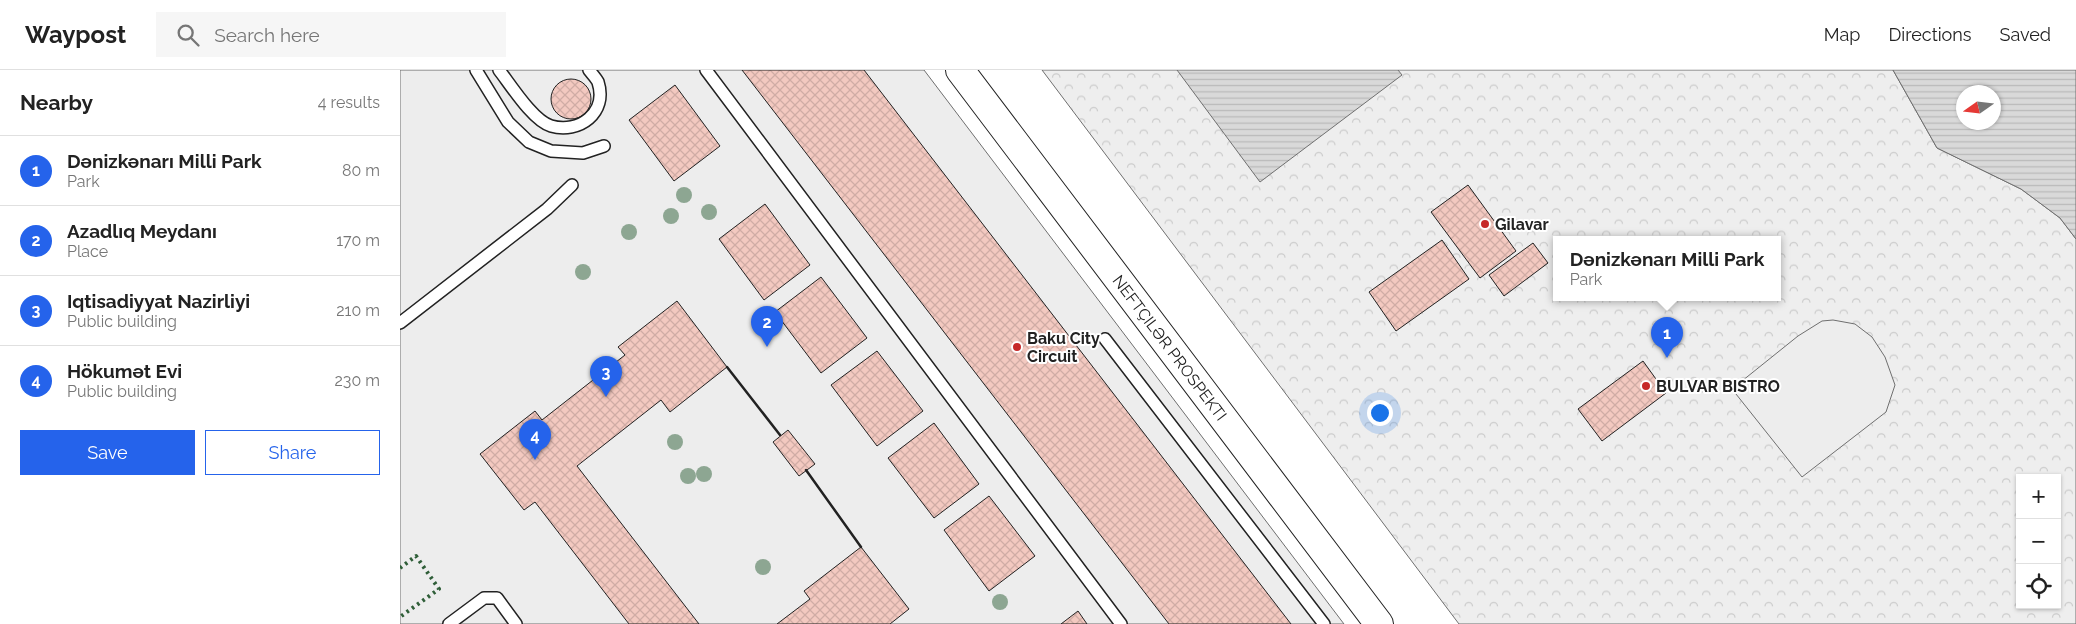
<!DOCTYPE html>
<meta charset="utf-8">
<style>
:root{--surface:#fff;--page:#f6f6f6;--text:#222;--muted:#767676;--line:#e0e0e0;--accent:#2563eb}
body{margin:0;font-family:Raleway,sans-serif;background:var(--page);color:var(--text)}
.controls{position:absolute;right:15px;bottom:15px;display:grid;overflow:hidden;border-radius:0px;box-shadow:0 1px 4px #0004}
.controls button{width:45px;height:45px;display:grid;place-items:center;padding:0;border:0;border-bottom:1px solid var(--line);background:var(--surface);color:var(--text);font:25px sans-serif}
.compass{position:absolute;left:1556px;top:15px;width:45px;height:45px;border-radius:50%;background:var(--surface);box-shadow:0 1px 4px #0004;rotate:256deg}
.you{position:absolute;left:979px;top:342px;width:18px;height:18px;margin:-12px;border:4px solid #fff;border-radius:50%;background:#1a73e8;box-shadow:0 0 0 8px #1a73e833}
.badge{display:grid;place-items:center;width:32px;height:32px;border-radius:50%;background:var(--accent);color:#fff;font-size:16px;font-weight:700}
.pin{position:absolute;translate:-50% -41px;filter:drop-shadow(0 1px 2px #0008)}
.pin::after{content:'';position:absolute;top:26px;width:18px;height:15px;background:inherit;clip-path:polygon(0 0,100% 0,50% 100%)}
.popup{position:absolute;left:1153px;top:166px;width:228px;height:65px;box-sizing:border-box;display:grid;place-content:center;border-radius:0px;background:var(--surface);filter:drop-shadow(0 1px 4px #0005);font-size:16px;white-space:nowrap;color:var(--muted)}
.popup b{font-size:19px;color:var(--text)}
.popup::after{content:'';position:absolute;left:50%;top:100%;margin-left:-10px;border:10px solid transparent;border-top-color:var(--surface)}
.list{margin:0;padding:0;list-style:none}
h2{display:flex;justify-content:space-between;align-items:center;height:65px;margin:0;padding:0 20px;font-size:21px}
h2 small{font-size:16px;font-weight:400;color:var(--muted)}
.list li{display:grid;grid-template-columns:32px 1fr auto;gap:15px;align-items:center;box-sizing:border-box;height:70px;padding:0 20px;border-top:1px solid var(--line)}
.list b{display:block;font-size:19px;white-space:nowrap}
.list p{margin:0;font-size:16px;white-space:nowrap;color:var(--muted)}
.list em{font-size:16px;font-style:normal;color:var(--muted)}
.actions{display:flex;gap:10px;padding:15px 20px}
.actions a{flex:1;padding:11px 0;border:1px solid var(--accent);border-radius:0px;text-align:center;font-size:18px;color:var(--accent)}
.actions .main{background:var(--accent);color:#fff}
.icon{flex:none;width:28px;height:28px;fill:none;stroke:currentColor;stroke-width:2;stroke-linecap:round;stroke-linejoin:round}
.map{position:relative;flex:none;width:1676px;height:554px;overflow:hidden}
header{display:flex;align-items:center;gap:30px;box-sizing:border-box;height:70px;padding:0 25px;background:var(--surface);border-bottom:1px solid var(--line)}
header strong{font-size:24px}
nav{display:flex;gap:28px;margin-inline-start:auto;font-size:18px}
.search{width:350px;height:45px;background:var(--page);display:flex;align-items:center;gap:12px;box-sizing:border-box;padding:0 18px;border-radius:0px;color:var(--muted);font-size:19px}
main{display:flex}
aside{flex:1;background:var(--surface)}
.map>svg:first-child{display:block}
</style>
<header>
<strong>Waypost</strong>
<div class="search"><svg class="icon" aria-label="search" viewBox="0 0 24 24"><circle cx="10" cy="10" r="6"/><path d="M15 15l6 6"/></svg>Search here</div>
<nav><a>Map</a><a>Directions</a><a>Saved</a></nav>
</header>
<main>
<aside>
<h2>Nearby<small>4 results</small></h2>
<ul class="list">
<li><span class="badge">1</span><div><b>Dənizkənarı Milli Park</b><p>Park</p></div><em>80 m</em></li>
<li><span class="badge">2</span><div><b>Azadlıq Meydanı</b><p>Place</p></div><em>170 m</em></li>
<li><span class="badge">3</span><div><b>Iqtisadiyyat Nazirliyi</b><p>Public building</p></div><em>210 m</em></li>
<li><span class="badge">4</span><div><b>Hökumət Evi</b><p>Public building</p></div><em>230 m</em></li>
</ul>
<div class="actions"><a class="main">Save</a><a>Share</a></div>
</aside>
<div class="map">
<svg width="1676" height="554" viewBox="0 0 1676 554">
<defs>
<pattern id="forest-crowns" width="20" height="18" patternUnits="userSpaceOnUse" patternTransform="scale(1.25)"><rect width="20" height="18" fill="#eee"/><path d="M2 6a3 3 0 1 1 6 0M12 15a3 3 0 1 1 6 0" fill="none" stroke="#ccc"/></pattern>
<pattern id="water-rules" width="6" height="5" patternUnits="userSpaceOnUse" patternTransform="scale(1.25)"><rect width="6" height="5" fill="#d9d9d9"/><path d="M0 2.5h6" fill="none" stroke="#bababa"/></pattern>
<pattern id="building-cross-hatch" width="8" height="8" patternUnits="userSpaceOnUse" patternTransform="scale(1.25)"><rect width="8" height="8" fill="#f3c9c0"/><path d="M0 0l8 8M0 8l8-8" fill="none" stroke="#d0aca5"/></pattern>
</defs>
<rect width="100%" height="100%" fill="#fff"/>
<path fill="url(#forest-crowns)" stroke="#6f6f6f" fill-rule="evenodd" d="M642,0H1493L1537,78L1621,119L1660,148L1676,169V554H1059ZM1157,169H1377V227H1157ZM1620,408H1657V535H1620Z"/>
<g fill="#ededed" stroke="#6f6f6f">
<path d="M0,0H524L944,554H0Z"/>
<path d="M1433,250L1455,254L1472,267L1485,287L1495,315L1486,342L1402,407L1332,319L1398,266L1422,251Z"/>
</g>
<g fill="url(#water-rules)" stroke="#6f6f6f" fill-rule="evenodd">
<path d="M777,0H998L1002,5L860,112Z"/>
<path d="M1493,0H1676V169L1660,148L1621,119L1537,78ZM1594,22V52H1564V22Z"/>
</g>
<g fill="url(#building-cross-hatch)" stroke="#222">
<path d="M342,0H464L891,554H769Z"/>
<circle cx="171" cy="29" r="20"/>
<path d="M275,15L320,76L274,111L229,50Z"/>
<path d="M1068,115L1116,181L1080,208L1031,142Z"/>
<path d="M365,134L410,195L364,230L319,169Z"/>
<path d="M1042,170L1069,209L996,261L969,222Z"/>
<path d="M1133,173L1148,193L1104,226L1089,205Z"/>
<path d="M421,207L467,268L421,303L375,242Z"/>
<path d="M277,231L327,297L270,342L261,330L177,396L299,554H229L135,432L124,440L80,384L135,341L142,350L225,285L218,277Z"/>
<path d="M477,281L523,341L477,376L431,315Z"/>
<path d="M1243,291L1266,323L1202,371L1178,339Z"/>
<path d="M534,353L579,414L534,448L488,388Z"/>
<path d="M388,360L415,394L399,406L373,372Z"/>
<path d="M589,426L635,486L589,521L544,460Z"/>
<path d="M461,477L509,539L490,554H377L410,529L404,521Z"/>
<path d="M678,541L687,554H661Z"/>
</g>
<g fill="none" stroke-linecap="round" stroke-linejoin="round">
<g stroke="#222" stroke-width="14">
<g id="lane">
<path d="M76,0L108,52L129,72L151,81L183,83L204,76"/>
<path d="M99,0C110,14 133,51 151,56C179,64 208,43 198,12C196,8 192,4 189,0"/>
<path d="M306,0L721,554"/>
<path d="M0,253L147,139L172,115"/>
<path d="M705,269L924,554"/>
<path d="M49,554L84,528H97L116,554"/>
</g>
</g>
<g stroke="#222" stroke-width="30">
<g id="highway">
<path id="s1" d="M560,0L979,554"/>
</g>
</g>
<use href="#lane" stroke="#fff" stroke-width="11"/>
<use href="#highway" stroke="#fff" stroke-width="28"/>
<path stroke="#2f5e38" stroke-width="4" stroke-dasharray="2.5 4" stroke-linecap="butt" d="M0,498L16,486L39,519L0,547"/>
<g stroke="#222" stroke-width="2.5">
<path d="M327,297L380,365"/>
<path d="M406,400L461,477"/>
</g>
</g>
<g fill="#8da692">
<circle cx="284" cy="125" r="8"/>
<circle cx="309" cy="142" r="8"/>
<circle cx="271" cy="146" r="8"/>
<circle cx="229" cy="162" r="8"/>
<circle cx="183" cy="202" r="8"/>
<circle cx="275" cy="372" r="8"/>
<circle cx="304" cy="404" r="8"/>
<circle cx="288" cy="406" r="8"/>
<circle cx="363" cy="497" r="8"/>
<circle cx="600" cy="532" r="8"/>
</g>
<g fill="#c62828" stroke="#fff" stroke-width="2">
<circle cx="1085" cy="154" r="5"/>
<circle cx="617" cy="277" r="5"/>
<circle cx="1246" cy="316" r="5"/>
</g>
<g text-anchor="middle" stroke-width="4" stroke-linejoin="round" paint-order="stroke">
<g font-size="16" font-weight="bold" fill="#222" stroke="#fff" text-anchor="start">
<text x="1095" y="160">Gilavar</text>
<text x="627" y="274">Baku City<tspan x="627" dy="18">Circuit</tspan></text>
<text x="1256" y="322">BULVAR BISTRO</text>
</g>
<g font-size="16" fill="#222" stroke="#fff">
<text dy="6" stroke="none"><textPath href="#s1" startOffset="348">NEFTÇILƏR PROSPEKTI</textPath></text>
</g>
</g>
</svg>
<div class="controls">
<button>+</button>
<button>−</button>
<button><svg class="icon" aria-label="locate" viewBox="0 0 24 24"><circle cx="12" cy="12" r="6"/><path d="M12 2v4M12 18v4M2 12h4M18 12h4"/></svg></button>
</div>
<svg class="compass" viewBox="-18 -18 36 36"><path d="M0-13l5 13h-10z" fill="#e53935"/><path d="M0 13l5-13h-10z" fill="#767676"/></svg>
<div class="you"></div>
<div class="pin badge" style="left:1267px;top:288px">1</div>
<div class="popup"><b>Dənizkənarı Milli Park</b>Park</div>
<div class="pin badge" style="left:367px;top:277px">2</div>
<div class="pin badge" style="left:206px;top:327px">3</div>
<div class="pin badge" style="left:135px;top:390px">4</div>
</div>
</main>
